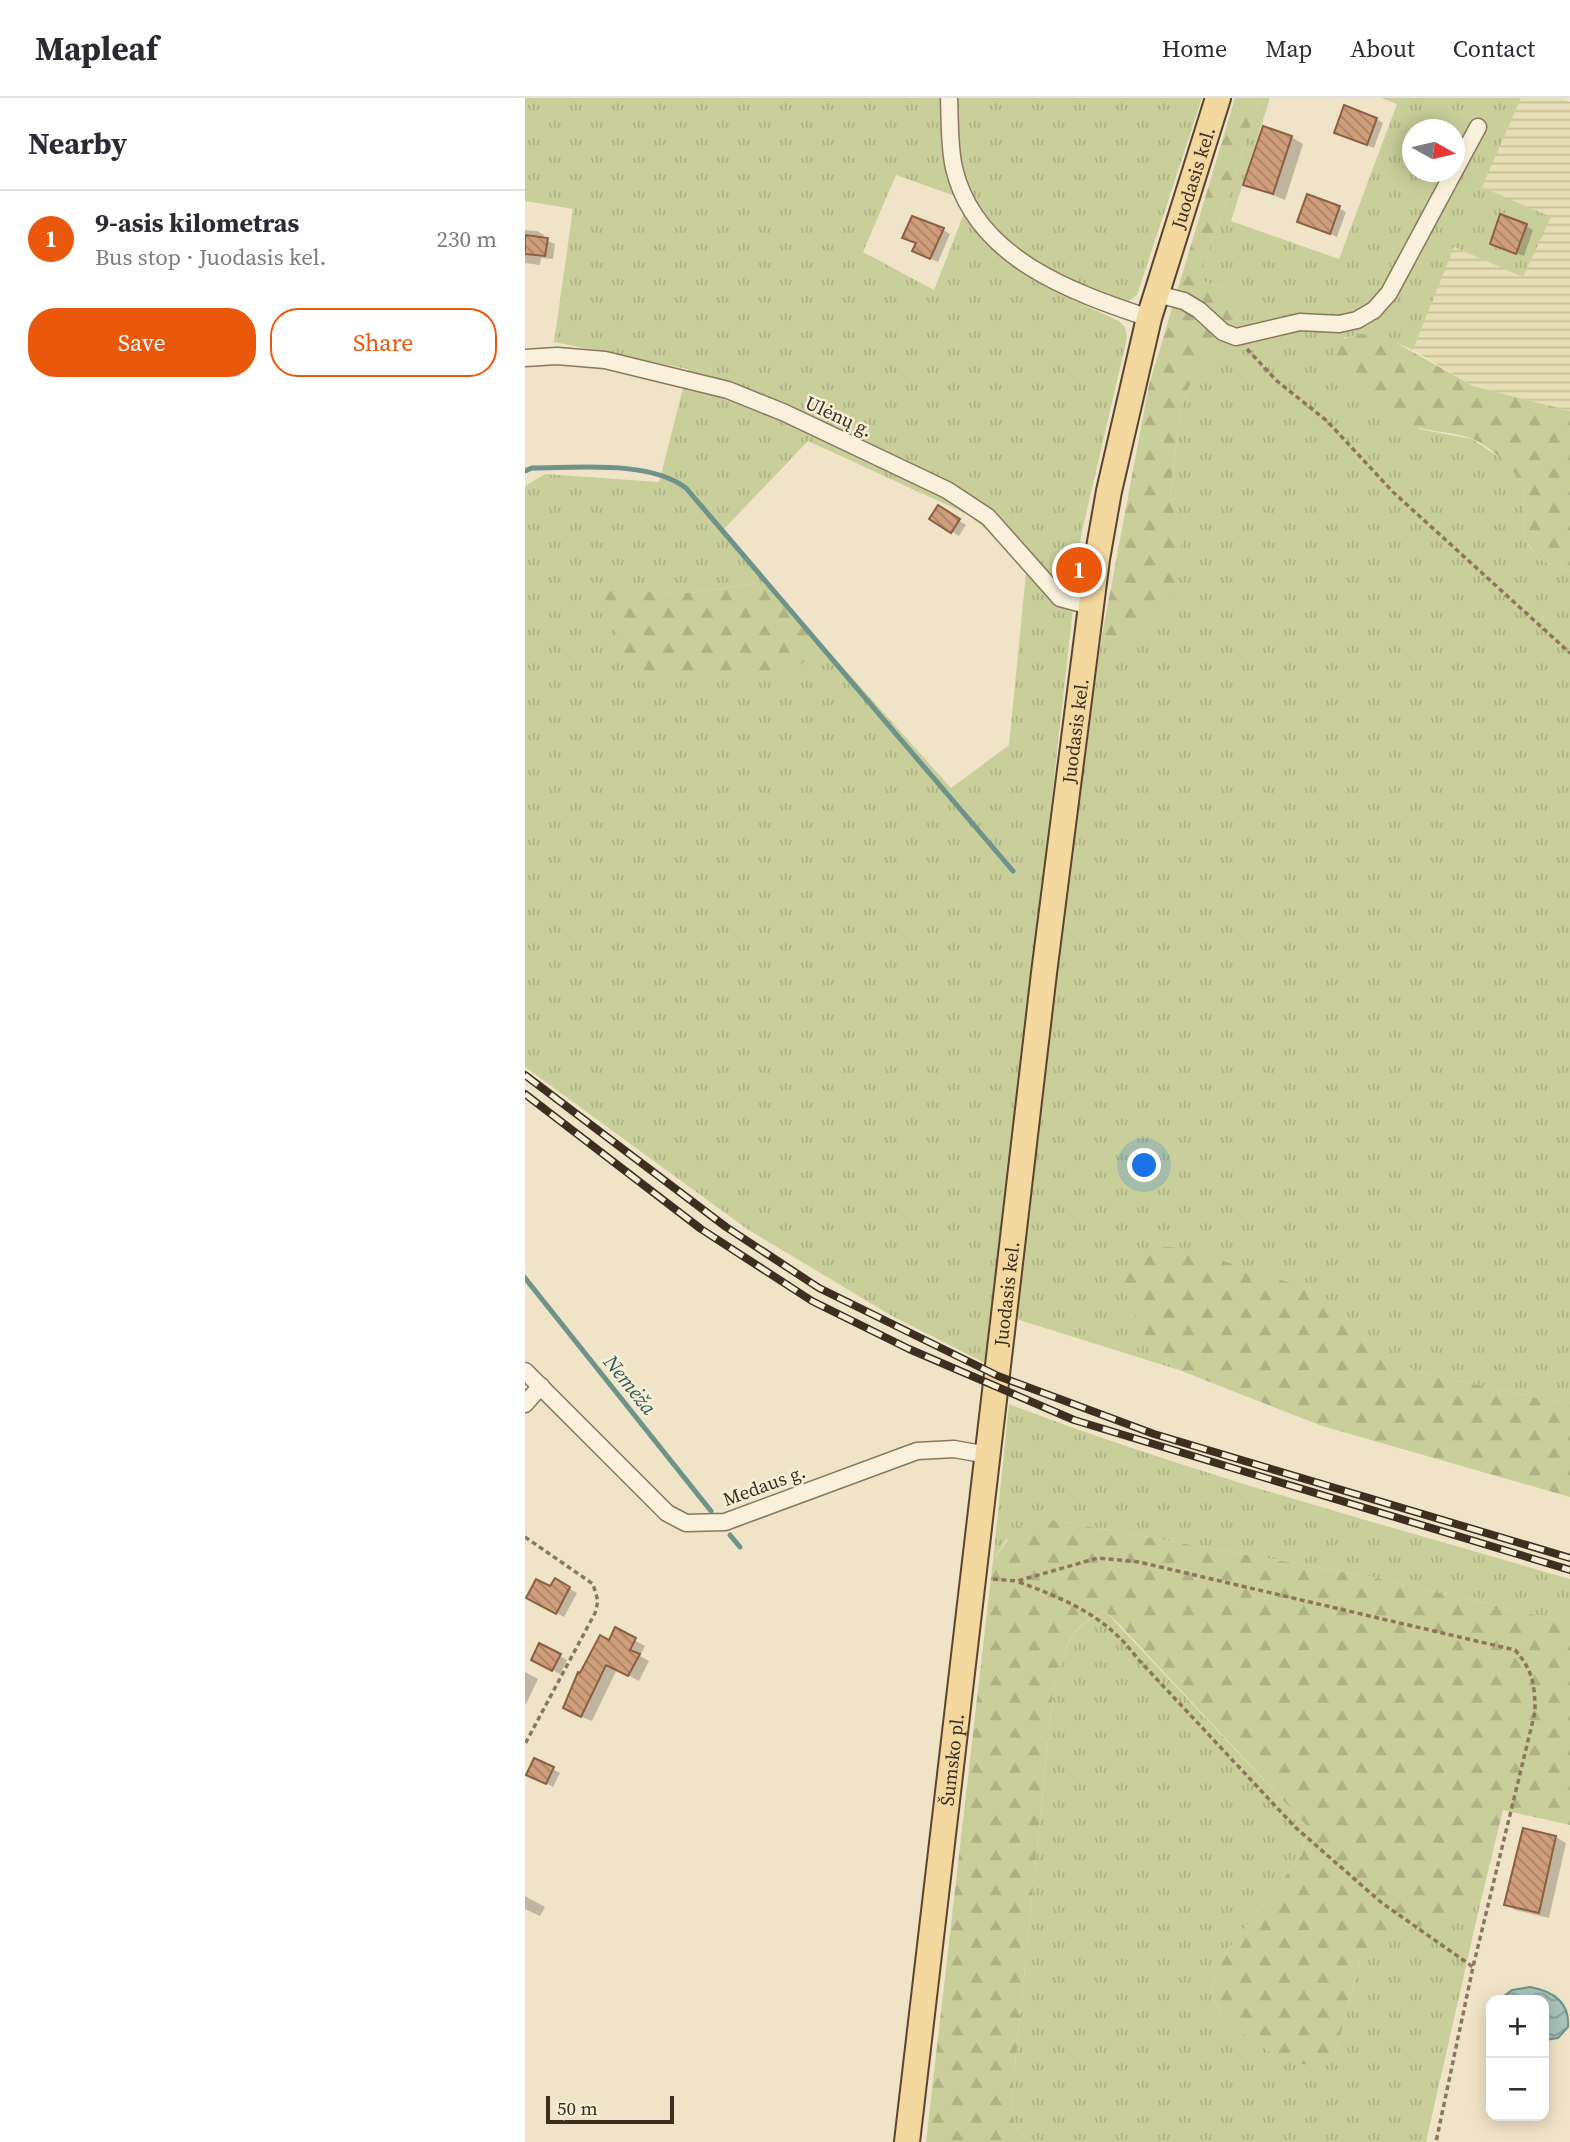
<!DOCTYPE html>
<meta charset="utf-8">
<style>
:root{--surface:#fff;--page:#f7f7f7;--text:#2b2b33;--muted:#7c7c81;--line:#e1e1e2;--accent:#ea580c}
body{margin:0;font-family:"Source Serif 4",serif;background:var(--page);color:var(--text)}
.controls{position:absolute;right:21px;bottom:21px;display:grid;overflow:hidden;border-radius:14px;box-shadow:0 4px 18px #0003}
.controls button{width:63px;height:63px;display:grid;place-items:center;padding:0;border:0;border-bottom:2px solid var(--line);background:var(--surface);color:var(--text);font:35px sans-serif}
.compass{position:absolute;left:877px;top:21px;width:63px;height:63px;border-radius:50%;background:var(--surface);box-shadow:0 4px 18px #0003;rotate:98deg}
.scale{position:absolute;left:21px;bottom:18px;width:128px;box-sizing:border-box;padding-left:7px;border:4px solid #3d2e20;border-top:0;font-size:19px;line-height:24px;white-space:nowrap;color:#3d2e20;-webkit-text-stroke:5px #f7eed8;paint-order:stroke}
.you{position:absolute;left:620px;top:1068px;width:24px;height:24px;margin:-18px;border:5px solid #fff;border-radius:50%;background:#1a73e8;box-shadow:0 0 0 10px #1a73e833}
.badge{display:grid;place-items:center;width:46px;height:46px;border-radius:50%;background:var(--accent);color:#fff;font-size:23px;font-weight:700}
.pin{position:absolute;translate:-50% -50%;border:4px solid #fff;box-shadow:0 2px 7px #0006}
.list{margin:0;padding:0;list-style:none}
h2{display:flex;justify-content:space-between;align-items:center;height:91px;margin:0;padding:0 28px;font-size:30px}
h2 small{font-size:23px;font-weight:400;color:var(--muted)}
.list li{display:grid;grid-template-columns:46px 1fr auto;gap:21px;align-items:center;box-sizing:border-box;height:98px;padding:0 28px;border-top:2px solid var(--line)}
.list b{display:block;font-size:26px;white-space:nowrap}
.list p{margin:0;font-size:23px;white-space:nowrap;color:var(--muted)}
.list em{font-size:23px;font-style:normal;color:var(--muted)}
.actions{display:flex;gap:14px;padding:21px 28px}
.actions a{flex:1;padding:16px 0;border:2px solid var(--accent);border-radius:28px;text-align:center;font-size:24px;color:var(--accent)}
.actions .main{background:var(--accent);color:#fff}
.map{position:relative;flex:none;width:1045px;height:2044px;overflow:hidden}
header{display:flex;align-items:center;gap:42px;box-sizing:border-box;height:98px;padding:0 35px;background:var(--surface);border-bottom:2px solid var(--line)}
header strong{font-size:33px}
nav{display:flex;gap:38px;margin-inline-start:auto;font-size:24px}
main{display:flex}
aside{flex:1;background:var(--surface)}
.map>svg:first-child{display:block}
</style>
<header>
<strong>Mapleaf</strong>
<nav><a>Home</a><a>Map</a><a>About</a><a>Contact</a></nav>
</header>
<main>
<aside>
<h2>Nearby<small></small></h2>
<ul class="list">
<li><span class="badge">1</span><div><b>9-asis kilometras</b><p>Bus stop · Juodasis kel.</p></div><em>230 m</em></li>
</ul>
<div class="actions"><a class="main">Save</a><a>Share</a></div>
</aside>
<div class="map">
<svg width="1045" height="2044" viewBox="0 0 1045 2044">
<defs>
<pattern id="farmland-rules" width="6" height="5" patternUnits="userSpaceOnUse" patternTransform="scale(1.75)"><rect width="6" height="5" fill="#e6deb5"/><path d="M0 2.5h6" fill="none" stroke="#c6bf9b"/></pattern>
<pattern id="grass-tufts" width="24" height="20" patternUnits="userSpaceOnUse" patternTransform="scale(1.75)"><rect width="24" height="20" fill="#c9cf9b"/><path d="M3 7l-1-3M5 7V3M7 7l1-3M15 17l-1-3M17 17v-4M19 17l1-3" fill="none" stroke="#aeb285"/></pattern>
<pattern id="forest-firs" width="22" height="20" patternUnits="userSpaceOnUse" patternTransform="scale(1.75)"><rect width="22" height="20" fill="#c9cf9b"/><path d="M5 1l3.5 6h-7zM16 11l3.5 6h-7z" fill="#aeb285"/></pattern>
<pattern id="water-waves" width="16" height="10" patternUnits="userSpaceOnUse" patternTransform="scale(1.75)"><rect width="16" height="10" fill="#a9c4bc"/><path d="M0 5q4-4 8 0t8 0" fill="none" stroke="#8ba098"/></pattern>
<pattern id="building-back-hatch" width="6" height="6" patternUnits="userSpaceOnUse" patternTransform="scale(1.75)"><rect width="6" height="6" fill="#cf9f7d"/><path d="M-1 5l2 2M0 0l6 6M5-1l2 2" fill="none" stroke="#a98266"/></pattern>
</defs>
<rect width="100%" height="100%" fill="#f0e4c8"/>
<path fill="url(#farmland-rules)" d="M996,0H1035L1045,4V313L948,288L888,252L928,149L998,178L956,89Z"/>
<g fill="url(#grass-tufts)" fill-rule="evenodd">
<path d="M0,0H417L422,73L430,98L371,77L338,154L409,192L440,113C476,177 530,193 594,223L600,229L602,240L556,438L464,1267L367,1218L222,1131L0,969V388L20,376L134,384L163,271L29,244L48,111L0,103ZM283,343L444,417L473,441L501,475L484,647L426,690L298,547L266,576L76,494L166,495L241,484L197,433Z"/>
<path d="M431,0H677L612,197L602,204L584,201L496,155L471,132L440,87L433,62Z"/>
<path d="M735,0H745L706,123L814,161L872,6L856,0H996L957,89L1026,119L998,179L929,149L888,252C863,240 845,234 818,240L894,331L947,341L978,362L998,385L1000,442L1014,461L1045,473V1307L903,1276L870,1265L845,1247L817,1213L616,1233L654,1272L491,1221L541,789L577,537L593,540L649,414L645,395L656,308L668,280L714,217V196L674,182ZM888,32H930V74H888Z"/>
<path d="M484,1306C667,1376 857,1426 1045,1481V1525L842,1478L521,1421L481,1442L468,1462Z"/>
<path d="M580,1513L782,1728L777,1757L693,1864L686,1896L699,1922L758,1963L810,1957L836,1860L852,1845L956,1802L901,2044H506L490,2029L486,2006L529,1584C541,1548 543,1530 580,1513Z"/>
</g>
<g fill="url(#forest-firs)">
<path d="M710,0H735L674,182L714,196V217L668,280L656,308L645,395L656,446L655,476L644,500L618,533L593,540L577,537L624,287Z"/>
<path d="M836,236L861,239L948,288L1045,313V473L1014,461L1000,441L998,385C984,369 966,347 945,340C921,332 894,334 871,322C846,309 825,285 806,265C809,244 816,240 836,236Z"/>
<path d="M241,484L298,547L266,576L103,573L76,493L166,495Z"/>
<path d="M628,1148L659,1150L793,1194L817,1213L845,1247L871,1265L903,1276L1045,1307V1399L797,1328L654,1272L616,1233L596,1183L607,1154Z"/>
<path d="M521,1421L842,1478L1045,1525V1727L978,1712L956,1802L853,1845L836,1860L810,1957L791,1968L758,1963L699,1922L686,1896L693,1864L777,1757L782,1728L594,1526L580,1513C543,1529 541,1548 529,1584L486,2006L490,2029L506,2044H401L468,1462L492,1429Z"/>
</g>
<path fill="url(#water-waves)" stroke="#6f938a" stroke-width="2" d="M1005,1889C1027,1893 1045,1904 1043,1929L1033,1940L1019,1942V1902H974L987,1892Z"/>
<g fill="#0003">
<path d="M851,21L858,25L849,50L811,35Z"/>
<path d="M766,39L778,46L760,102L720,86Z"/>
<path d="M814,110L821,114L812,139L774,123Z"/>
<path d="M1001,128L1008,132L999,158L974,149Z"/>
<path d="M0,132L12,133L19,137L18,141L30,146L28,161L16,160L15,167L0,165Z"/>
<path d="M418,132L425,136L413,164L397,157Z"/>
<path d="M414,410L441,427L434,438L407,421Z"/>
<path d="M31,1483L52,1495L39,1519L3,1499L26,1491Z"/>
<path d="M90,1532L120,1548L115,1558L124,1563L114,1583L92,1571L67,1623L50,1616Z"/>
<path d="M35,1558L42,1562L35,1576L16,1566Z"/>
<path d="M0,1574L13,1581L1,1606H0Z"/>
<path d="M28,1671L35,1675L28,1689L11,1680Z"/>
<path d="M1000,1732L1031,1739L1041,1745L1024,1820L990,1812L981,1806Z"/>
<path d="M0,1798L20,1809L15,1818L0,1811Z"/>
</g>
<g fill="none" stroke-linecap="round" stroke-linejoin="round">
<g stroke="#6f938a" stroke-width="5">
<path d="M0,373L7,370C53,370 124,362 161,390L488,773"/>
<path d="M0,1180L186,1413"/>
<path d="M205,1437L215,1449"/>
</g>
</g>
<g fill="url(#building-back-hatch)" stroke="#8d5f41" stroke-width="2">
<path d="M819,7L852,20L842,47L809,35Z"/>
<path d="M738,28L767,38L748,96L718,87Z"/>
<path d="M782,96L815,108L805,136L772,124Z"/>
<path d="M975,116L1002,126L991,156L965,146Z"/>
<path d="M387,118L419,130L405,161L387,153L391,145L377,140Z"/>
<path d="M0,137L23,140L20,158L0,156Z"/>
<path d="M413,407L435,421L426,435L404,421Z"/>
<path d="M30,1480L45,1489L31,1516L1,1500L11,1481L25,1488Z"/>
<path d="M90,1529L111,1540L105,1552L115,1556L103,1578L81,1567L56,1619L38,1610L53,1574L55,1575L75,1537L84,1542Z"/>
<path d="M14,1545L36,1556L27,1573L6,1562Z"/>
<path d="M9,1660L29,1669L21,1686L1,1677Z"/>
<path d="M998,1730L1031,1738L1014,1815L979,1807Z"/>
</g>
<g fill="none" stroke-linecap="round" stroke-linejoin="round">
<g stroke="#8d765c" stroke-width="19">
<g id="street">
<path d="M424,0C425,22 424,48 429,70C450,160 546,194 624,220"/>
<path d="M632,196L659,203L674,212L698,234L711,239L775,224L814,226L832,222L849,212L864,195L953,29"/>
<path d="M0,260L32,258L80,262L203,292L260,315L422,392L463,419L535,500L565,508"/>
<path d="M0,1273L142,1415L161,1425L200,1424L392,1353L429,1351L463,1357"/>
<path d="M0,1306L16,1288"/>
</g>
</g>
<g stroke="#5b4430" stroke-width="28">
<g id="primary">
<path id="s1" d="M382,2044L519,875L572,461L584,393L624,220L693,0"/>
</g>
</g>
<g stroke="#8d765c" stroke-width="3.5" stroke-dasharray="5 3.5" stroke-linecap="butt">
<path d="M722,251L752,283L802,323L868,394L1045,555"/>
<path d="M0,1439L68,1486L73,1503L70,1515L0,1646"/>
<path d="M468,1481L492,1483L573,1460L614,1464L990,1552C1008,1572 1010,1588 1010,1614L948,1869L911,2044"/>
<path d="M494,1484C542,1502 581,1518 612,1560L770,1729L857,1805L948,1869"/>
</g>
<use href="#street" stroke="#faf1dc" stroke-width="16"/>
<use href="#primary" stroke="#f3d9a0" stroke-width="24"/>
<g stroke="#3d2e20" stroke-width="8">
<g id="rail">
<path d="M0,977L201,1129L294,1190L473,1278L629,1336L1045,1460"/>
<path d="M0,996L176,1131L287,1203L384,1251L549,1322L1045,1472"/>
</g>
</g>
<use href="#rail" stroke="#f7eed8" stroke-width="5" stroke-dasharray="16" stroke-linecap="butt"/>
</g>
<g text-anchor="middle" stroke-width="5" stroke-linejoin="round" paint-order="stroke">
<g font-size="19" fill="#3d2e20" stroke="#f7eed8">
<text dy="7" stroke="none"><textPath href="#s1" startOffset="1988">Juodasis kel.</textPath></text>
<text transform="translate(314 318) rotate(25)" y="7">Ulėnų g.</text>
<text dy="7" stroke="none"><textPath href="#s1" startOffset="1421">Juodasis kel.</textPath></text>
<text dy="7" stroke="none"><textPath href="#s1" startOffset="854">Juodasis kel.</textPath></text>
<text transform="translate(239 1387) rotate(-20)" y="7">Medaus g.</text>
<text dy="7" stroke="none"><textPath href="#s1" startOffset="385">Šumsko pl.</textPath></text>
</g>
<g font-size="21" font-style="italic" fill="#2f5d5a" stroke="#f7eed8">
<text transform="translate(105 1287) rotate(51)" y="7">Nemėža</text>
</g>
</g>
</svg>
<div class="controls">
<button>+</button>
<button>−</button>
</div>
<svg class="compass" viewBox="-18 -18 36 36"><path d="M0-13l5 13h-10z" fill="#e53935"/><path d="M0 13l5-13h-10z" fill="#7c7c81"/></svg>
<div class="scale">50 m</div>
<div class="you"></div>
<div class="pin badge" style="left:554px;top:472px">1</div>
</div>
</main>
